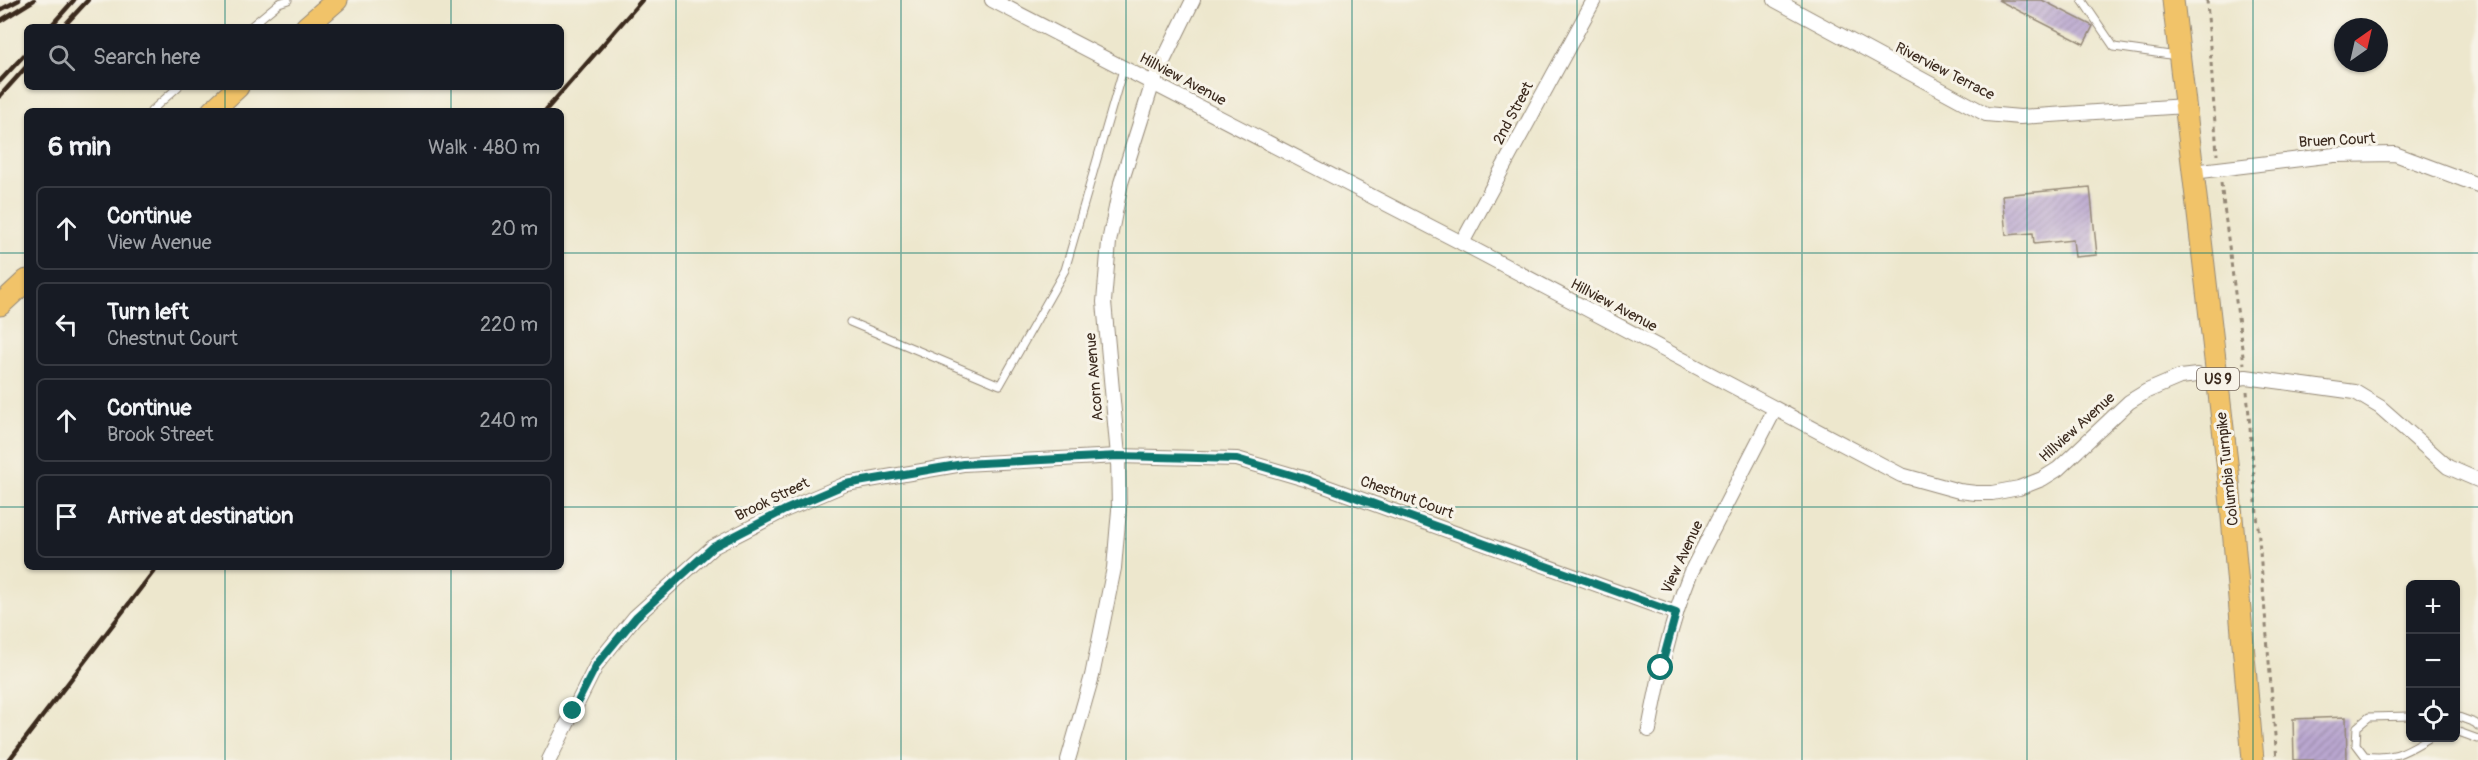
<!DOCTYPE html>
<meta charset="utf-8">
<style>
:root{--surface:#171b24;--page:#242831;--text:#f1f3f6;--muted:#9ea1a6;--line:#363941}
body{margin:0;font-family:Pangolin,sans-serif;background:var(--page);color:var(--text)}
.controls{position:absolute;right:18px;bottom:18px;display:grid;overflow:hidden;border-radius:9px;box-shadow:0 2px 4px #0004}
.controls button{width:54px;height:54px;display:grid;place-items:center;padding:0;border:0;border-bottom:2px solid var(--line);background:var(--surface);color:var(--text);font:30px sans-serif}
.compass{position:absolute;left:2334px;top:18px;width:54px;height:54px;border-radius:50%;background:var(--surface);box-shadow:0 2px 4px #0004;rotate:34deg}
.stop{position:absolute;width:18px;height:18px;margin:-14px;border:4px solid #0f766e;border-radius:50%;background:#fff}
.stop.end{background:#0f766e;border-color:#fff;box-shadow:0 2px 6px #0008}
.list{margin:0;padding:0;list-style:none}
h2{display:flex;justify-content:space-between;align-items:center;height:78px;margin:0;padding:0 24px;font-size:26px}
h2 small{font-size:20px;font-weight:400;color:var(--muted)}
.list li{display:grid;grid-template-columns:39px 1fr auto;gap:18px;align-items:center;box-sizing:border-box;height:84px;margin:0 12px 12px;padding:0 12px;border:2px solid var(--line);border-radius:9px}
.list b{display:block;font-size:22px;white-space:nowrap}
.list p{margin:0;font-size:20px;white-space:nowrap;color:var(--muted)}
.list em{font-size:20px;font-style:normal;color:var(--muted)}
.icon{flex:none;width:33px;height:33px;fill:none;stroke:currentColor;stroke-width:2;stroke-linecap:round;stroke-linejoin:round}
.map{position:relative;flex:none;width:2478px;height:760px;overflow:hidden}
.search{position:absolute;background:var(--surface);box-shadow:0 2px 4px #0004;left:24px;top:24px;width:540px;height:66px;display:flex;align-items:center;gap:15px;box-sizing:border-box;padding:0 21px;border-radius:9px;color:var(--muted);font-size:22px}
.panel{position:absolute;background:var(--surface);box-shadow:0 2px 4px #0004;left:24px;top:108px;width:540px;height:462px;border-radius:9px}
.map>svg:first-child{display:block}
</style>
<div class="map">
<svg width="2478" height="760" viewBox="0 0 2478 760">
<defs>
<pattern id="building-hatch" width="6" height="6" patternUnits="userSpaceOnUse" patternTransform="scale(1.5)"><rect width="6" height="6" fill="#baa7d0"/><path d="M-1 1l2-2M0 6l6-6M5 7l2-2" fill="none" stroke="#9888a8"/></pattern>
</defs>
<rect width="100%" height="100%" fill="#f7f3e8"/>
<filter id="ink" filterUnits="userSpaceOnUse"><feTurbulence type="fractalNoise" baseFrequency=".0167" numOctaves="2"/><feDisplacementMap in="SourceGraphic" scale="12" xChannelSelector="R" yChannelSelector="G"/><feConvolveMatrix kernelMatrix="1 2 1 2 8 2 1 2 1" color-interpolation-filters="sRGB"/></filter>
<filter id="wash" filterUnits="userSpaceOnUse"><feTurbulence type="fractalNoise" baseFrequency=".008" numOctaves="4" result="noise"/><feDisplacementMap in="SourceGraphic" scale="24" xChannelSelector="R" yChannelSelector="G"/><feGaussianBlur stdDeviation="1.35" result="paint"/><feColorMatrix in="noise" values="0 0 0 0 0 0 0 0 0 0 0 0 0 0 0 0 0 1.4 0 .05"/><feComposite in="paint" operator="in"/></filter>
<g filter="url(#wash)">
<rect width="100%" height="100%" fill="#ede7cd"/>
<g id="blocks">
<g fill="url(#building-hatch)">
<path d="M1998,0H2042L2093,26L2084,44Z"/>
<path d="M2090,187L2097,255L2075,257L2073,240L2034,244L2033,233L2006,235L2002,195Z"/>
<path d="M2346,717L2347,760H2294L2293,719Z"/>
</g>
</g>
</g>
<g filter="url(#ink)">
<use href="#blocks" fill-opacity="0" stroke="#948876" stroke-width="1.5"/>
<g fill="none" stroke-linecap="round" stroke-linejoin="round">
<g stroke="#948876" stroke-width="9">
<g id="service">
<path d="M2082,0L2114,47L2177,56"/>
<path d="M250,27L279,3L288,0"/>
<path d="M151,111L178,87"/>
<path d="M850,322L1000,385L1065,270L1124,66"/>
<path d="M2410,716L2369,717L2357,727L2356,744L2365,756C2394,760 2405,752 2429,738"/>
<path d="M2456,716L2475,723L2478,726"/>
<path d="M2456,731L2478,739"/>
</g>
</g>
<g stroke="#948876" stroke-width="16">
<g id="minor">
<path d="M992,0L1462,243L1901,475L1959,491L1976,493H1992L2019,488L2042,479L2058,469L2129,402L2147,391L2180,377L2197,375L2218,381L2246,377L2355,392L2380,407L2448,467L2478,480"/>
<path d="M1775,0L1986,114L2020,117L2185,106"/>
<path d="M2193,172L2334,155L2395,154L2478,185"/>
<path d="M1462,243L1594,0"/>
<path d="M1649,730C1659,677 1670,624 1690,574L1775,409"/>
<path d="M549,760L597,664L635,617L713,547L785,510L846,484L963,464L1118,456L1237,459L1305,479L1676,613"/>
<path d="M1068,760L1092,676L1114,568L1119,510L1118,456L1104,302L1109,242L1121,183L1153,82L1193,0"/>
</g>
</g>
<g stroke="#948876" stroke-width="23">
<g id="primary">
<path d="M2173,0L2228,471L2253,760"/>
<path d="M306,27L337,0"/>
<path d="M212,111L238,87"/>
<path d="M0,305L27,280"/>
</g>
</g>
<g stroke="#948876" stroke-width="3" stroke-dasharray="4.5 4.5" stroke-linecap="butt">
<path d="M2207,0L2217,155"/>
<path d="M2221,183L2244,364"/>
<path d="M2247,391L2277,760"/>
</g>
<use href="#service" stroke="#fff" stroke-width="7"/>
<use href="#minor" stroke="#fff" stroke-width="14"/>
<use href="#primary" stroke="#f1c369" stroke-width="21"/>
<g stroke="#3b2a1e" stroke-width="4.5">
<path d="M0,10L19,0"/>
<path d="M0,21L34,0"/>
<path d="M50,27L74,0"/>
<path d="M63,27L88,0"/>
<path d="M0,81L27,52"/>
<path d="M0,96L27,66"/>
<path d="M545,111L642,0"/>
<path d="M9,760L157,567"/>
</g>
</g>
</g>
<g fill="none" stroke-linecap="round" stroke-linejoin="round" filter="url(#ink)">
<path stroke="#0f766e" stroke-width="8" d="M573,711L597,664L636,617L713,547L785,510L846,484L963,464L1118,456L1237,459L1305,479L1676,613L1661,668"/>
</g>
<path fill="none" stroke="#0f766e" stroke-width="1.5" stroke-opacity="0.55" d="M225,0V27M451,0V27M676,0V760M901,0V760M1126,0V760M1352,0V760M1577,0V760M1802,0V760M2027,0V760M2253,0V760M225,87V111M451,87V111M0,253H27M561,253H2478M0,507H27M561,507H2478M225,567V760M451,567V760"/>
<g text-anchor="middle" stroke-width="6" stroke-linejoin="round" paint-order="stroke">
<rect fill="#f7f3e8" stroke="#73665b" stroke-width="1.5" x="2197" y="368" width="42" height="22" rx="4.5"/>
<g font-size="14" font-weight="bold" fill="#3b2a1e">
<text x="2218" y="384">US 9</text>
</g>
<g font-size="15" fill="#3b2a1e" stroke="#f7f3e8">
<text transform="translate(1945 71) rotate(27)" y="5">Riverview Terrace</text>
<text transform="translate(1183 79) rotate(28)" y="5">Hillview Avenue</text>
<text transform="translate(1513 113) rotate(-62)" y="5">2nd Street</text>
<text transform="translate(2337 140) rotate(-3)" y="5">Bruen Court</text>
<text transform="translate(1614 305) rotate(28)" y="5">Hillview Avenue</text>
<text transform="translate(1094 377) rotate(-95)" y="5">Acorn Avenue</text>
<text transform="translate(2077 427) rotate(-42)" y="5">Hillview Avenue</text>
<text transform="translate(2227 469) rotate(-96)" y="5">Columbia Turnpike</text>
<text transform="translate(1407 497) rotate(20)" y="5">Chestnut Court</text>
<text transform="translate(772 499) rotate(-26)" y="5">Brook Street</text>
<text transform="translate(1682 557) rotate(-65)" y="5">View Avenue</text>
</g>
</g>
</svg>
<div class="controls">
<button>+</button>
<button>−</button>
<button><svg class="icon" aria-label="locate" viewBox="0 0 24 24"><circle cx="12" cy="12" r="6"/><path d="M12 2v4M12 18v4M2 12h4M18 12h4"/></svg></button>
</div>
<svg class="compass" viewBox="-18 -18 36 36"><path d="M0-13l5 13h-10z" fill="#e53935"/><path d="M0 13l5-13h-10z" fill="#9ea1a6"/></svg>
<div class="stop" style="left:1661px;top:668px"></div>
<div class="stop end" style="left:573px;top:711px"></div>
<div class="search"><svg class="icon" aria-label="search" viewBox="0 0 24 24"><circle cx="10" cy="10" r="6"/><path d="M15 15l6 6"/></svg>Search here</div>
<section class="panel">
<h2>6 min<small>Walk · 480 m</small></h2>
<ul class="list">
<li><svg class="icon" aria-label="ahead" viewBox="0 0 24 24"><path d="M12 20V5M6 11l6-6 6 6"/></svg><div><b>Continue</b><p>View Avenue</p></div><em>20 m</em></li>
<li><svg class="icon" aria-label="left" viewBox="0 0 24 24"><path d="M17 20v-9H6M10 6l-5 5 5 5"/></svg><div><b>Turn left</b><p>Chestnut Court</p></div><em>220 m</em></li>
<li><svg class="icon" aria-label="ahead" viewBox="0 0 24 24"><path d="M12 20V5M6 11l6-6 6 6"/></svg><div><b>Continue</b><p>Brook Street</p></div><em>240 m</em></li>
<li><svg class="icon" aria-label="arrive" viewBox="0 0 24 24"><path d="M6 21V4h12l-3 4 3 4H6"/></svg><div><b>Arrive at destination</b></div></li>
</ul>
</section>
</div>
